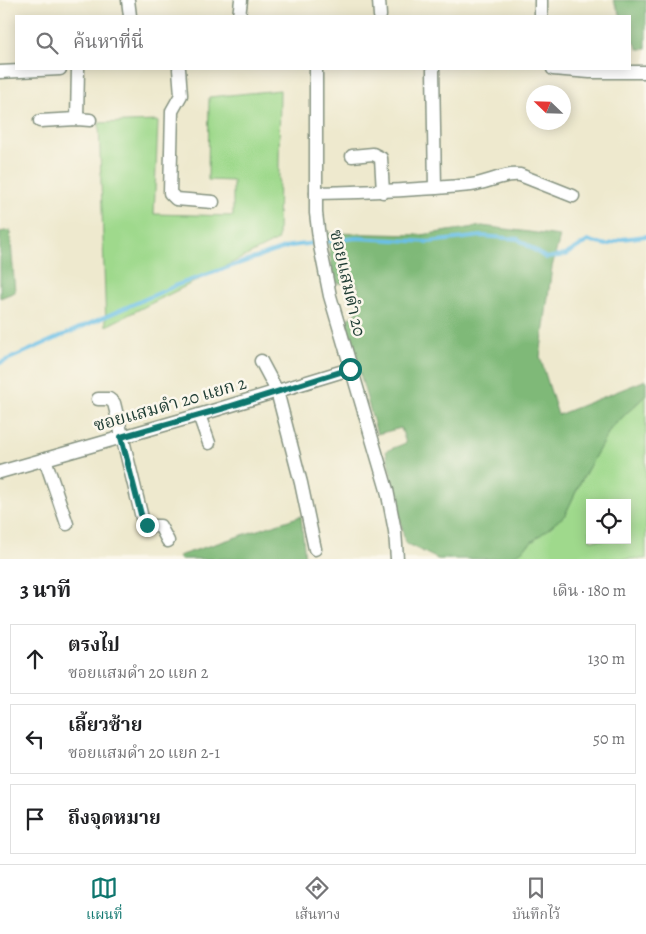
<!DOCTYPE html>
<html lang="th">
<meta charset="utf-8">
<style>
:root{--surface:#fff;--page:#f2f2f2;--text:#202124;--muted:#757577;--line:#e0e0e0;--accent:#0f766e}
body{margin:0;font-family:Alegreya,"Noto Serif Thai",serif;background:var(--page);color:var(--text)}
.controls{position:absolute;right:15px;bottom:15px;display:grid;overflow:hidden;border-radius:0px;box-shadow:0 2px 12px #0003}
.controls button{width:45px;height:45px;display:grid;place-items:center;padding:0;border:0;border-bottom:1px solid var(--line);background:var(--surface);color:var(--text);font:25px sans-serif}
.compass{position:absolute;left:526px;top:85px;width:45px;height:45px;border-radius:50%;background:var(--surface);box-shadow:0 2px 12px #0003;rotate:293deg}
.stop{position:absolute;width:15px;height:15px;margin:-11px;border:4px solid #0f766e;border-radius:50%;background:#fff}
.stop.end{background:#0f766e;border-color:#fff;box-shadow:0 1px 5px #0008}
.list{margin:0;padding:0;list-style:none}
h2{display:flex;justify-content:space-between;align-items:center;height:65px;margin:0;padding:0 20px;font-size:21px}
h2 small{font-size:16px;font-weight:400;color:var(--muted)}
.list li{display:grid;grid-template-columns:32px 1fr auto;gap:15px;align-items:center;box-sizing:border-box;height:70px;margin:0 10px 10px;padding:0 10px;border:1px solid var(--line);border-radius:0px}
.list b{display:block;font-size:19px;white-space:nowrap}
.list p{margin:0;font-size:16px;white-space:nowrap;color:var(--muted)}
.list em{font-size:16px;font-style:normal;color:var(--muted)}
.icon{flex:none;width:28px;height:28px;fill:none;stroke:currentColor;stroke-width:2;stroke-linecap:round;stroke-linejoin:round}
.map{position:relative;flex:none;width:646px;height:559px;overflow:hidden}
.search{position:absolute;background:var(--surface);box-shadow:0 2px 12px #0003;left:15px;right:15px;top:15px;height:55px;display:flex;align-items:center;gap:12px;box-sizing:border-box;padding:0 18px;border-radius:0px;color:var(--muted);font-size:19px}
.sheet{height:305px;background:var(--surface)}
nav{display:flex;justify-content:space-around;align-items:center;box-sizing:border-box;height:70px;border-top:1px solid var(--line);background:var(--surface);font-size:14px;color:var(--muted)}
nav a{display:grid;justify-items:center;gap:2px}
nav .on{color:var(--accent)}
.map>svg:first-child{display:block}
</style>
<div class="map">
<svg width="646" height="559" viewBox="0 0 646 559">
<rect width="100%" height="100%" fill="#fbf7ec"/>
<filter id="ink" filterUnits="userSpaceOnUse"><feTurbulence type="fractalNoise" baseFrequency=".02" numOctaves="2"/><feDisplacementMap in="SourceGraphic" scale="10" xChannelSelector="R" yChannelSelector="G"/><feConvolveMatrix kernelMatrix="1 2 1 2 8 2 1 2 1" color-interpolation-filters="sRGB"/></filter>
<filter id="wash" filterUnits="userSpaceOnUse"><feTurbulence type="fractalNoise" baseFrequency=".0096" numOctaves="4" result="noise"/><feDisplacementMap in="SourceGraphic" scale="20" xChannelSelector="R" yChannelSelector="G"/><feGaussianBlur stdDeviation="1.12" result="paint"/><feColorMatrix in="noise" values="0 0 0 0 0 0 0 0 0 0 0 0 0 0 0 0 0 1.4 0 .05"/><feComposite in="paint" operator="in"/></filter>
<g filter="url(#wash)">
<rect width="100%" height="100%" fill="#eee9ce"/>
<g fill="#9fd98c" stroke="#5f8b60" fill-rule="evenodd">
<path d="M280,90L278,240L106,326L99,123L158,121L154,214L233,216V181L208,180L209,97Z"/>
<path d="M646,395V559H511L565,515L581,481L611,428ZM590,503H627V540H590Z"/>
</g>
<g fill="#7fb978" stroke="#4f7b56">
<path d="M613,0H646V49H638L630,33V16H621Z"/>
<path d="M482,226L560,236L552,267L540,357L558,415L646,380V395L611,428L581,481L565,515L511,559H438L405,543L386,451L406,443L401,428L377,434L345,320L357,313L358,284L334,283L327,233L421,235Z"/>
<path d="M10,230L15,292L0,298V232Z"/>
<path d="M301,516L305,559H179L178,556Z"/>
</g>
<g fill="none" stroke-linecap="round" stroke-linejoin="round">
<path stroke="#6ac0e7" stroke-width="4" d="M0,363L177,285L290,246L356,238L429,242L482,236L518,239L546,258L565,255L588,241L607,245L622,239L646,236"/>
</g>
</g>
<g filter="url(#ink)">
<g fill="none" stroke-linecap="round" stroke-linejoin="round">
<g stroke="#869381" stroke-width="15">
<g id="minor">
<path d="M128,0L130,16"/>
<path d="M379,0L380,16"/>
<path d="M541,0V16"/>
<path d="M239,16L241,0"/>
<path d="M179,69L181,95L172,111L170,193L176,199L213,202"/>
<path d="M316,69V213L320,246L330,296L387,490L395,531L397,559"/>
<path d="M433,69L435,188"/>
<path d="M553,69L590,72H646"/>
<path d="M0,72L60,69"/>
<path d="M77,119L78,69"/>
<path d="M40,121L77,119L90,120"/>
<path d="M352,156L373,154L381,158L383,192"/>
<path d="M316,193C369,192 419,190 471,185C488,183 504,173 520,175L573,196"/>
<path d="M261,361L277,391L301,483L315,549"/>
<path d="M98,399H109L114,403L143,522L150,526H160L168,541"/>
<path d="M199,415L209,443"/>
<path d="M45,459L67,524"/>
<path d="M0,472L199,415L350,369"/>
</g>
</g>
<use href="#minor" stroke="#fff" stroke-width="12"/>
</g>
</g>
<g fill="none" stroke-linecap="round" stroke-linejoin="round" filter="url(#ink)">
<path stroke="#0f766e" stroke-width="6" d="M147,525L143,522L121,437L228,407L350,369"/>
</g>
<g text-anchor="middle" stroke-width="5" stroke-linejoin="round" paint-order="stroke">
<g font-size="18" fill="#1f3d34" stroke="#fbf7ec">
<text transform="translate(348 283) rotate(77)" y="6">ซอยแสมดำ 20</text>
<text transform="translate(170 404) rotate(-16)" y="6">ซอยแสมดำ 20 แยก 2</text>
</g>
</g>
</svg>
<div class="controls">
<button><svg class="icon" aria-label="locate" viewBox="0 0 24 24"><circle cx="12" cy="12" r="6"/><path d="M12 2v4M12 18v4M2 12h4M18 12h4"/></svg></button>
</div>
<svg class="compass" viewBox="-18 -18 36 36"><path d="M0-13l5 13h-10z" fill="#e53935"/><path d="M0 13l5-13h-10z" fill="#757577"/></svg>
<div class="stop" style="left:350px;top:369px"></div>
<div class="stop end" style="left:147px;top:525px"></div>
<div class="search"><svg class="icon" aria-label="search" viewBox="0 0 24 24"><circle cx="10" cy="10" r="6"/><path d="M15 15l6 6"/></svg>ค้นหาที่นี่</div>
</div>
<section class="sheet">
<h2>3 นาที<small>เดิน · 180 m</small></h2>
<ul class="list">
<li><svg class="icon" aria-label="ahead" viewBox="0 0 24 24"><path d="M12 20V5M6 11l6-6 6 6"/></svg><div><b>ตรงไป</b><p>ซอยแสมดำ 20 แยก 2</p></div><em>130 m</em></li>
<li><svg class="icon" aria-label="left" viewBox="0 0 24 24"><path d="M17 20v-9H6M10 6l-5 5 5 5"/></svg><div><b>เลี้ยวซ้าย</b><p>ซอยแสมดำ 20 แยก 2-1</p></div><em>50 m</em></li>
<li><svg class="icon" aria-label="arrive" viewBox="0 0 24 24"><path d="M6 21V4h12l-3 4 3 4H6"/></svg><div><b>ถึงจุดหมาย</b></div></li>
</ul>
</section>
<nav>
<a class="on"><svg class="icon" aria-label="map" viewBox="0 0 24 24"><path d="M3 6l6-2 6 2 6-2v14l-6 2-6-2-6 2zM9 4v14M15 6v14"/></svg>แผนที่</a>
<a><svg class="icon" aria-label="directions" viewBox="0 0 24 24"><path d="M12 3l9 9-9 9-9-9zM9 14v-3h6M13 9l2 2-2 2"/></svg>เส้นทาง</a>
<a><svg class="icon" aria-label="saved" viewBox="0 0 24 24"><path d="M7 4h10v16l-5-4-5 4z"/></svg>บันทึกไว้</a>
</nav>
